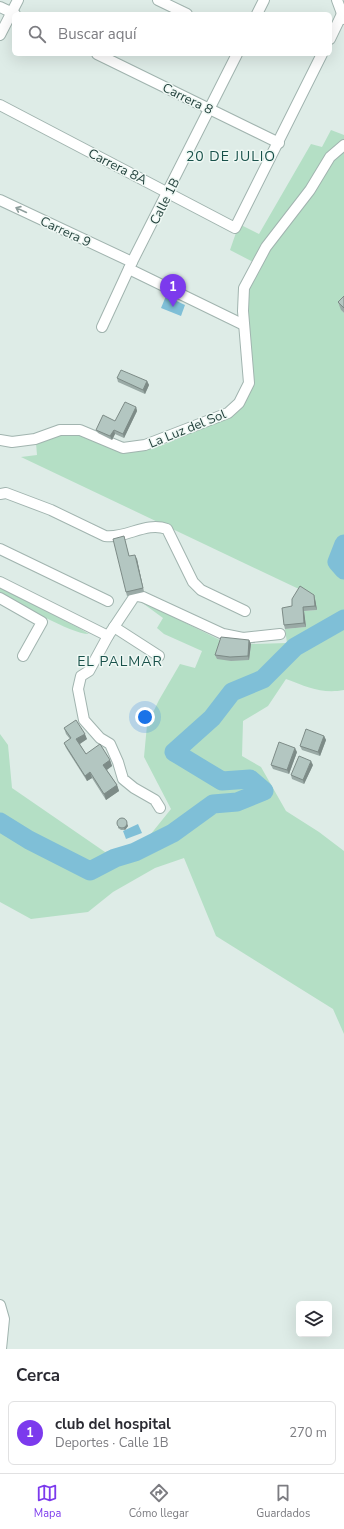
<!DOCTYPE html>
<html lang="es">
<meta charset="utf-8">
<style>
:root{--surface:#fff;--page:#f2f2f3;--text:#2b2b33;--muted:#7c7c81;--line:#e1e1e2;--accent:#7c3aed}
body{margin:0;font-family:"Nunito Sans",sans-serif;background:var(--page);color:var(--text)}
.controls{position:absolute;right:12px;bottom:12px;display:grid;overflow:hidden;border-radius:6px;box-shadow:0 4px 16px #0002}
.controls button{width:36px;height:36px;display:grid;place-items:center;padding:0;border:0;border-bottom:1px solid var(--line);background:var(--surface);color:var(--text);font:20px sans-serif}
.you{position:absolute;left:145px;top:717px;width:14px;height:14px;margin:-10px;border:3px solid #fff;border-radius:50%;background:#1a73e8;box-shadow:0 0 0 6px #1a73e833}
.badge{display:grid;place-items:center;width:26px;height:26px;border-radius:50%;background:var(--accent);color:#fff;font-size:13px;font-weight:700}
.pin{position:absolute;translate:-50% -33px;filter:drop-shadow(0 1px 2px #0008)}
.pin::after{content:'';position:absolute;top:21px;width:14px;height:12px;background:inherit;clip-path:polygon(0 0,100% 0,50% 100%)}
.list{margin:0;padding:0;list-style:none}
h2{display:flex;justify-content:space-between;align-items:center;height:52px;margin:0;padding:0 16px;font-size:17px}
h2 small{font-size:13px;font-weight:400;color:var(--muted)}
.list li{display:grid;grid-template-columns:26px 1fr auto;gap:12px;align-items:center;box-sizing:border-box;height:64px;margin:0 8px 8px;padding:0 8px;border:1px solid var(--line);border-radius:6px}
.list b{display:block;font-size:15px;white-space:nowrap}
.list p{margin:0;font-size:13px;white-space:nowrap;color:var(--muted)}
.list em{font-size:13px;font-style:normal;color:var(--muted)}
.icon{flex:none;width:22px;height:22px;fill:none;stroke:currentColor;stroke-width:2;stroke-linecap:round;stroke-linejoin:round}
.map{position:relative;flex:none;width:344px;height:1349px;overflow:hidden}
.search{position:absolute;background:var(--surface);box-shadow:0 4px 16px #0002;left:12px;right:12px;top:12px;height:44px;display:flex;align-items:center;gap:10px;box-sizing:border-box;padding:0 14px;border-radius:6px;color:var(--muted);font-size:15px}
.sheet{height:124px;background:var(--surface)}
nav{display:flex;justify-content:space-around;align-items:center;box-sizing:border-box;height:56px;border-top:1px solid var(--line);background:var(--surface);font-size:11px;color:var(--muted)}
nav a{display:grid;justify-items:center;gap:2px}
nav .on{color:var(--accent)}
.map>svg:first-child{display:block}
</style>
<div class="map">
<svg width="344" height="1349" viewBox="0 0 344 1349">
<rect width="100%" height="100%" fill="#deece7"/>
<g fill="#b4dfc5">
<path d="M331,130L344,135V306L341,310L344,313V690C322,694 307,687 286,679L268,706L243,721L242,756L261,767L286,811L319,832L344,851V1034L333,1009L216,936L184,858L155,868L113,892L88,912L31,919L0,902V734L8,745L12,788L105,852L146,840L171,809L144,757L147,725L159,700L180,664L195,668L202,651L164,634L157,628L163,618L137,599L222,641L249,660L251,644L287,643L285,629L306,627L304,611L317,610L301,590L21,457L37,455L36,443L59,434L60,436L78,432L142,449L163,445L229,416L252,382L246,288L255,263L230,250L239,224L259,234L311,144L322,147Z"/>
<path d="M0,588L79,628L89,634C70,634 19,603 0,592Z"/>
</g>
<g fill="#7fbfd7">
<path d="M166,296L185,305L181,316L161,308Z"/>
<path d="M138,824L142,833L126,839L123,831Z"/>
</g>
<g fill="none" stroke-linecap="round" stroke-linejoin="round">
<g stroke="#7fbfd7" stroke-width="19">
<path d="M344,544L337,562L344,570"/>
<path d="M0,822L29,840L90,871L115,858L135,852L173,833L213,804L237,802L264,791L250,779L222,781L174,752L212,718L232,692L263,679L295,647L344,619"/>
</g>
<g stroke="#a1b4af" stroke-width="12">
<g id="minor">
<path d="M158,0L187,14"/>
<path d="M337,0L344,19"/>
<path d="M0,7L15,14"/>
<path d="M257,14L264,0"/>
<path d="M0,35L18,0"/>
<path d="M330,39L342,14"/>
<path d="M97,54L279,143"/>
<path d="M0,105L235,228L322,54"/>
<path d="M0,200L132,262"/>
<path d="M129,269L244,325"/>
<path d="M102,327L132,262L237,54"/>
<path d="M0,440L12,442L35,439L60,430H80L123,448L145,445L228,413L239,403L249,383L243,311L244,288L266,247L310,190L330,157L344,145"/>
<path d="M0,494L6,493L51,510L105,536C126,539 146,521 167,529L193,582L201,590L245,611"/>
<path d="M0,549L108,601"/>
<path d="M0,582L108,636"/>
<path d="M0,598L42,622L23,656"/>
<path d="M114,627L159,656"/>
<path d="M160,808L155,800L134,788L123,779L118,762L110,744L100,738L84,720L78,689L81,676L89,671L108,636L134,597L138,596L143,597L223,634L243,638L280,634"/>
<path d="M0,1305L4,1319L1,1349"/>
</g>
</g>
<use href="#minor" stroke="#fff" stroke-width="10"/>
</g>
<g fill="#9aaaa6">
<path d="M344,296V313L341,310L338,302Z"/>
<path d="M117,378L147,381L149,385L145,394L118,382Z"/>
<path d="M136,407L137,411L124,438L115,434L112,440L98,433L96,430L115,421Z"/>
<path d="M124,536L129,556L137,559L144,592L127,596L126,592Z"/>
<path d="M314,595L315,599L317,610L304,611L306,627L285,629L284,625L292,606Z"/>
<path d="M249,640L251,644L249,660L231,661L217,659L215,655Z"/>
<path d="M64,728L87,739L80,744L86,754L110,760L112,766L107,770L117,785L119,791L106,800L92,778L87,781L66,748L64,743L70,739L66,734Z"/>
<path d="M324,736L326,740L320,756L302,750L300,746Z"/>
<path d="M297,752L289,774L273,769L271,765Z"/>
<path d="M313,765L304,784L292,779L291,775Z"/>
<path d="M126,821L128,826L125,830H121L118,828V826Z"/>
</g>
<g fill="#7d8b87">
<path d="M147,381L149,385L145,394L143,390Z"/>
<path d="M136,407L137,411L124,438L123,434Z"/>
<path d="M114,430L115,434L112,440L110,436Z"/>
<path d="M135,555L137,559L144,592L143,588Z"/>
<path d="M314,595L315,599L317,610L315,606Z"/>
<path d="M303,607L304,611L306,627L304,623Z"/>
<path d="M249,640L251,644L249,660L248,656Z"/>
<path d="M85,734L87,739L78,745L76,739Z"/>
<path d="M324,736L326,740L320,756L318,752Z"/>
<path d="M295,748L297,752L289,774L287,770Z"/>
<path d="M110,760L112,766L105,771L103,765Z"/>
<path d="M311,761L313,765L304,784L303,780Z"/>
<path d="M90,772L92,778L87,781L85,776Z"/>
<path d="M117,785L119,791L106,800L104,794Z"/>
<path d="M127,824L128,826L125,830L124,828Z"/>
</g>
<g fill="#b3c6c1" stroke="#7d8b87">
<path d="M344,296V308L338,302Z"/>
<path d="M121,370L147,381L143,390L117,378Z"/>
<path d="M125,402L136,407L123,434L114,430L110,436L96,430L103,415L115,421Z"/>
<path d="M124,536L129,556L135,555L143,588L126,592L113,539Z"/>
<path d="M300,586L314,595L315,606L303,607L304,623L284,625L282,608L292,606V599Z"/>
<path d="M221,637L249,640L248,656L230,657L215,655Z"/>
<path d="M76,720L85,734L76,739L86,754L100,744L110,760L103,765L117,785L104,794L90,772L85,776L64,743L71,738L64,728Z"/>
<path d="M306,729L324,736L318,752L300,746Z"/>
<path d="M279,742L295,748L287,770L271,765Z"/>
<path d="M299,756L311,761L303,780L291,775Z"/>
<circle cx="122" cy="823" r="5"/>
</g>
<defs><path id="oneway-shaft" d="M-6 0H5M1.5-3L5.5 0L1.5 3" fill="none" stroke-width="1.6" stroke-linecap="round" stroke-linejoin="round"/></defs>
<use stroke="#8e9e9c" href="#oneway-shaft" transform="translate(21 210) rotate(-155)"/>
<g text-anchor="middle" stroke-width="3" stroke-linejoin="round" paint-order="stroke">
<g font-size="13" fill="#1e3d38" stroke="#eff8f4">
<text transform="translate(188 98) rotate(26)" y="5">Carrera 8</text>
<text transform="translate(118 166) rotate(27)" y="5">Carrera 8A</text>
<text transform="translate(164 201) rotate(-63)" y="5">Calle 1B</text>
<text transform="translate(66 231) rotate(25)" y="5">Carrera 9</text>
<text transform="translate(187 428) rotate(-22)" y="5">La Luz del Sol</text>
</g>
<g font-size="14" letter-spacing="1" fill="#18514a" stroke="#eff8f4">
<text x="231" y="161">20 DE JULIO</text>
<text x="120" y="666">EL PALMAR</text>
</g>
</g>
</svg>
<div class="controls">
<button><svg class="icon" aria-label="layers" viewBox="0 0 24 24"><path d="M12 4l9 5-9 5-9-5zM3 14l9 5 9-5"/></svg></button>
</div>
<div class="you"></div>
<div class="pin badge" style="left:173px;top:307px">1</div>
<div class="search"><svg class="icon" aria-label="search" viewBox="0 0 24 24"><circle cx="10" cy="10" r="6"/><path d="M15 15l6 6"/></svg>Buscar aquí</div>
</div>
<section class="sheet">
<h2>Cerca<small></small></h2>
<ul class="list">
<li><span class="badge">1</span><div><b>club del hospital</b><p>Deportes · Calle 1B</p></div><em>270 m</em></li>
</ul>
</section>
<nav>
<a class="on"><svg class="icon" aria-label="map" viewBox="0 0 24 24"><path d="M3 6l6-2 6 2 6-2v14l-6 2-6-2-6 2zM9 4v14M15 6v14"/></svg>Mapa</a>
<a><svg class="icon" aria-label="directions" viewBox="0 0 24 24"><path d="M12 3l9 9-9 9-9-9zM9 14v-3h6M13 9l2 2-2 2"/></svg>Cómo llegar</a>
<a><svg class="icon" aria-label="saved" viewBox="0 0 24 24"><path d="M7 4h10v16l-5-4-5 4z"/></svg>Guardados</a>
</nav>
